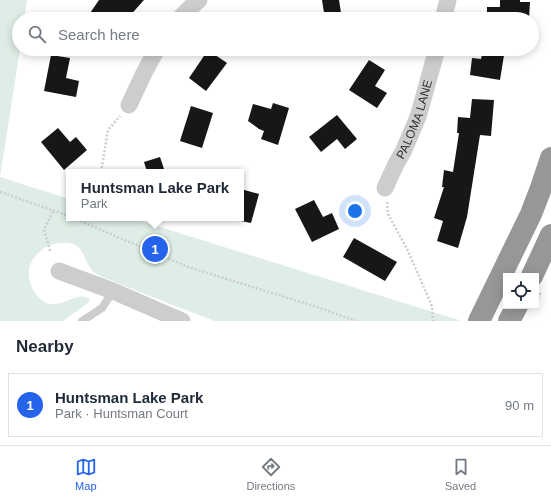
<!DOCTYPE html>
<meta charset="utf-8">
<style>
:root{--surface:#fff;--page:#f2f2f3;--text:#1f2937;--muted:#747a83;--line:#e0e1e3;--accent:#2563eb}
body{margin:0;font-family:Helvetica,sans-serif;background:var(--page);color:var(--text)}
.controls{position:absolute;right:12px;bottom:12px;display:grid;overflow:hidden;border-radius:0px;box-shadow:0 2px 10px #0003}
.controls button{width:36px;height:36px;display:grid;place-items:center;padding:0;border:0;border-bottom:1px solid var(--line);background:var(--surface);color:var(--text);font:20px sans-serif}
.you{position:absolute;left:355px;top:211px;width:14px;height:14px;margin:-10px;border:3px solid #fff;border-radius:50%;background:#1a73e8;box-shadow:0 0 0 6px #1a73e833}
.badge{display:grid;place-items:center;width:26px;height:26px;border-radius:50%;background:var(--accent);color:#fff;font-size:13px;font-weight:700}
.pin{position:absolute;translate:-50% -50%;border:2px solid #fff;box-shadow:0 1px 4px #0006}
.popup{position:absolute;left:66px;top:169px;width:178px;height:52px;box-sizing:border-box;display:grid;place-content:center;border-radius:0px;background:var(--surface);filter:drop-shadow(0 1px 3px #0005);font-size:13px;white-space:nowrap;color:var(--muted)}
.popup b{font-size:15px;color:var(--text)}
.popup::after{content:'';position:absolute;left:50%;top:100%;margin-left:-8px;border:8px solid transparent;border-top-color:var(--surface)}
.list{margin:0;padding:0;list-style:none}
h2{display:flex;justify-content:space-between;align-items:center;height:52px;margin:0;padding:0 16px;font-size:17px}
h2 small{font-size:13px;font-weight:400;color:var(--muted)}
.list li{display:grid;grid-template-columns:26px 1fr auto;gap:12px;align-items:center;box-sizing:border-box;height:64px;margin:0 8px 8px;padding:0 8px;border:1px solid var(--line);border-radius:0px}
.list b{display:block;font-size:15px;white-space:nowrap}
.list p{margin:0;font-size:13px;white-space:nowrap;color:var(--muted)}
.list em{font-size:13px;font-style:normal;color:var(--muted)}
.icon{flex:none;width:22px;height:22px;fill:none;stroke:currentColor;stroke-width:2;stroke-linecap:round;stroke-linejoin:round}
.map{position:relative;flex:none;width:551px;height:321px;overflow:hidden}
.search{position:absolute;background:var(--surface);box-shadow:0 2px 10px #0003;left:12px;right:12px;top:12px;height:44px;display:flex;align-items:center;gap:10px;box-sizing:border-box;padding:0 14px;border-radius:22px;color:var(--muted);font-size:15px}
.sheet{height:124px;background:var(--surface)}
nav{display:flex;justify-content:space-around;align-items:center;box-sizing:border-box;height:56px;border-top:1px solid var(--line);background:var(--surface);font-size:11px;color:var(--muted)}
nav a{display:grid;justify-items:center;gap:2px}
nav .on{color:var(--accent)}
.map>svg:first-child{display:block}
</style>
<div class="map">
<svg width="551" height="321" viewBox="0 0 551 321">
<rect width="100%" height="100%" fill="#fff"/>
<path fill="#deede5" d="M0,0H27L24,19H19V49H20L0,177L69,199V218H131L452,318L459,320L458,321H215L175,306L100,276C98,274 94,273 92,271C91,269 90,267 89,266C82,252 80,241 61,243C56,243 49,245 44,248C37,253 30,261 29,270C28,278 31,287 35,293C55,321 76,286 90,300L89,302L63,321H0Z"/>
<g fill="#171717">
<path d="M99,0H144L127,19H86Z"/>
<path d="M322,0H339L342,19H325Z"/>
<path d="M500,0H520V2H530L529,19H487V7H500Z"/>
<path d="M483,49H505L500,80L470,75L472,58L481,59Z"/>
<path d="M208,50L227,63L206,91L189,78Z"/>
<path d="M51,55L70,58L66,78L79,81L76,97L44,91Z"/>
<path d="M369,60L385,70L375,86L387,93L377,108L349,90Z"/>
<path d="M472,99L494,100L491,136L480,135L467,217L458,248L437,241L443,221L434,218L444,187H442L444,170L453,172L459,133H457L458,117L470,118Z"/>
<path d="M273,103L289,108L278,145L261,139L264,131L259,129L248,121L253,104L271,109Z"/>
<path d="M191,106L213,113L202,148L180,141Z"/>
<path d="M337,115L357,139L345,149L337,139L321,152L309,137Z"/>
<path d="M58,128L70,142L76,137L87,150L64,170L41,142Z"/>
<path d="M160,157L165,172H147L144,162Z"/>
<path d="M241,189L259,194L251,223L241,221Z"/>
<path d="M314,200L323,217L332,213L339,229L312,242L295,209Z"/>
<path d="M354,238L397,262L385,281L343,257Z"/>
</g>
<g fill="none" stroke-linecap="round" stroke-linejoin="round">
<g stroke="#cdcdcd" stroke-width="2.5" stroke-dasharray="2 2" stroke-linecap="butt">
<path d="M101,172L108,130L120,116"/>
<path d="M0,192L69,216"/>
<path d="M387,202L388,214L408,251L432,306L433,321"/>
<path d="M73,218L188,267L317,307L356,321"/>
<path d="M50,251L44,230L53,211"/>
<path d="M536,302L541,292"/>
</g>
<path stroke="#cdcdcd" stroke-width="8" d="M82,321L102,308L113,291"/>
<g stroke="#cdcdcd" stroke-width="17">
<path d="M179,19L192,6L199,0"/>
<path d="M443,19L448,0"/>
<path d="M129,105L144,73L157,49"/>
<path id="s1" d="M385,188L396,164L403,152L418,117L437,49"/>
<path d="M59,271L113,291L182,321"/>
</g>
<g stroke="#979797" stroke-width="22">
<path d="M532,276L551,235"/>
<path d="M479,321L531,214L541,188L551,158"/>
<path d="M509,321L517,306"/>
</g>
</g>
<g text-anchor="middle" stroke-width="4" stroke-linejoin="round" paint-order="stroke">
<g font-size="12" fill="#303030" stroke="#fff">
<text dy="4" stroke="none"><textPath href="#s1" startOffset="75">PALOMA LANE</textPath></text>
</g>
</g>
</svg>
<div class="controls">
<button><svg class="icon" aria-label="locate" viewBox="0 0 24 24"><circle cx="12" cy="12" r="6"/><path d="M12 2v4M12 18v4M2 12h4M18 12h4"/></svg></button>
</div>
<div class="you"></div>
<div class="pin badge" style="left:155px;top:249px">1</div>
<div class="popup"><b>Huntsman Lake Park</b>Park</div>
<div class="search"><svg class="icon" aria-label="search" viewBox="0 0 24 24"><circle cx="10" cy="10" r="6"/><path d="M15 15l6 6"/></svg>Search here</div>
</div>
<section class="sheet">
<h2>Nearby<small></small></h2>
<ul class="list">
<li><span class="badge">1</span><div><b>Huntsman Lake Park</b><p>Park · Huntsman Court</p></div><em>90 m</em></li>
</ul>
</section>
<nav>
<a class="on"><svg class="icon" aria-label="map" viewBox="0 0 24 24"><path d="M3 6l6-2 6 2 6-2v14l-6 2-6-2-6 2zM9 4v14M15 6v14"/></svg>Map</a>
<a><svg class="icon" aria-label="directions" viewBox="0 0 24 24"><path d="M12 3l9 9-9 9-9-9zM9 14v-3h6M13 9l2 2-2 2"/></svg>Directions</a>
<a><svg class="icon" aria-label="saved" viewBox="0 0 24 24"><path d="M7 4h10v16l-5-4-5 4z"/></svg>Saved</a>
</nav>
